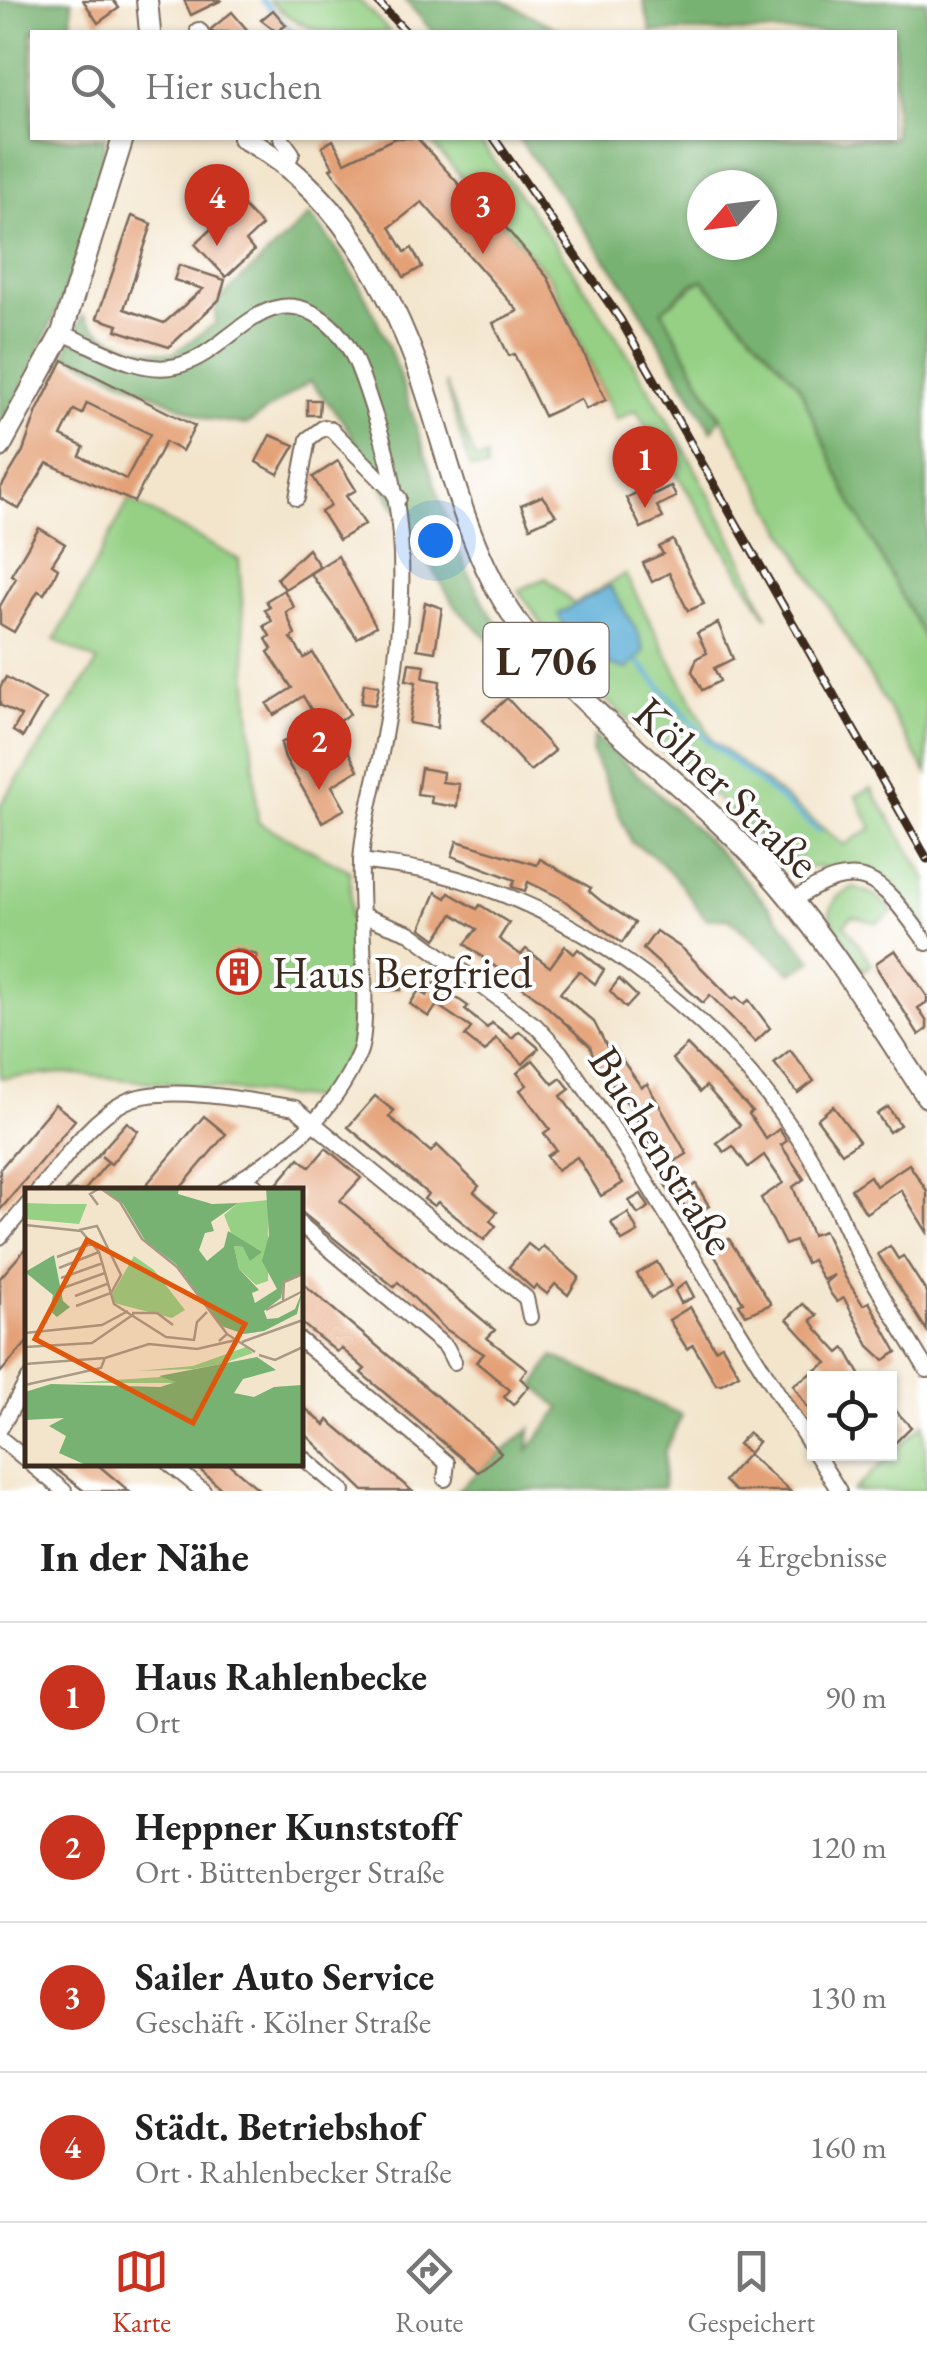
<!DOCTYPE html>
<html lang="de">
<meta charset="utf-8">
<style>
:root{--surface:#fff;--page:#f2f2f2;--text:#222;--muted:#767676;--line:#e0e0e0;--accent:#c8321e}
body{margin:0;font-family:"EB Garamond",serif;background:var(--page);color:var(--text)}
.controls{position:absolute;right:30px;bottom:30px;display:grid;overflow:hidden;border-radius:0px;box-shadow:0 2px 8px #0004}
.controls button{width:90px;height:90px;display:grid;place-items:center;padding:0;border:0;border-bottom:2px solid var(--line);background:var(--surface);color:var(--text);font:50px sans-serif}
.compass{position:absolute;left:687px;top:170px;width:90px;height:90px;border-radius:50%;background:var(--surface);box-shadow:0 2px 8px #0004;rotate:242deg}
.you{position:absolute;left:435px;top:540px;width:35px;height:35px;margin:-25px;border:8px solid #fff;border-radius:50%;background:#1a73e8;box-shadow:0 0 0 15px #1a73e833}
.badge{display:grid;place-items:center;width:65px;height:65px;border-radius:50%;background:var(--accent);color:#fff;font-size:32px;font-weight:700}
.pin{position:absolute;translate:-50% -82px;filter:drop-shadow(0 2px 5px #0008)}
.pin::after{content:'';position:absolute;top:52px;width:35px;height:30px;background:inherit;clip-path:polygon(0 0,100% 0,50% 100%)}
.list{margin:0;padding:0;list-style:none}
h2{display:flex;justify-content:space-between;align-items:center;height:130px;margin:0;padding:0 40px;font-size:42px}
h2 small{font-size:32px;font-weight:400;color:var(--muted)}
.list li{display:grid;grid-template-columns:65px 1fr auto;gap:30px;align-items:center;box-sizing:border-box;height:150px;padding:0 40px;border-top:2px solid var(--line)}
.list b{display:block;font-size:38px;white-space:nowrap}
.list p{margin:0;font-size:32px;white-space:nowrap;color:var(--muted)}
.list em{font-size:32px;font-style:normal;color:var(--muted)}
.icon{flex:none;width:55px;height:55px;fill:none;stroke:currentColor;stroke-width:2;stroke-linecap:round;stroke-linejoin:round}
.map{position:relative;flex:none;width:927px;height:1491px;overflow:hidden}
.search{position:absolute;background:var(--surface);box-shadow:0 2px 8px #0004;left:30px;right:30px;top:30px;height:110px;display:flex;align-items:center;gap:25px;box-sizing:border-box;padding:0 35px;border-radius:0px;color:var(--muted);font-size:38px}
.sheet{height:730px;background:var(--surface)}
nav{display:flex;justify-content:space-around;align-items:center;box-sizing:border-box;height:140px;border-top:2px solid var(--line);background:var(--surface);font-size:28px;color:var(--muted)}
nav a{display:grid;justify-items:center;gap:5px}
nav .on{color:var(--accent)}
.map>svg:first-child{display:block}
</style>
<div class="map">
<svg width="927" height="1491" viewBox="0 0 927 1491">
<rect width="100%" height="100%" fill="#fff"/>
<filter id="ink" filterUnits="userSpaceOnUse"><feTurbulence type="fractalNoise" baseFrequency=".01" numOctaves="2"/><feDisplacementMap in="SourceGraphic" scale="20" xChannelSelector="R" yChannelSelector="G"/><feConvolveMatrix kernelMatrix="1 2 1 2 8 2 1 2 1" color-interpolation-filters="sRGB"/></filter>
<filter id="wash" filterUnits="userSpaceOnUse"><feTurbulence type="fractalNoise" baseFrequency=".0048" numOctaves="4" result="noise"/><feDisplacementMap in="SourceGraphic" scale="40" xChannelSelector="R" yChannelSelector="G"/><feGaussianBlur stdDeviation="2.25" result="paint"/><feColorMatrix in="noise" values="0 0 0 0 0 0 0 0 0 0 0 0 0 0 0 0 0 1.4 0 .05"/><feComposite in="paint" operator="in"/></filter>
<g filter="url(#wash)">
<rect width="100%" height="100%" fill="#f3e5cc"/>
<g fill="#95d085" stroke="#687d52" stroke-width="2.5">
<path d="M269,0H359L390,32C337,33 309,39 269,0Z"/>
<path d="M427,138H477C583,276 701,457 768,618L636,410L616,420L552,279Z"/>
<path d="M702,280L798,384L845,490L927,644V774L781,526L662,310Z"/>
<path d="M445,383L476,460L487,457V469L470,468Z"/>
<path d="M129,500L239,560L258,822L350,871L352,1046L328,1091L313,1099L64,1073L0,1078V805L98,662L55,640Z"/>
<path d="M625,574L713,741L844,845L872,828L856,796L871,788L927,879V929L891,882L866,868L801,867L762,839L588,684L560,651L519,590L546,578L574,604Z"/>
<path d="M854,887L877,896L893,912L877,923L852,916L844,924L872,964L863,971L829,914L837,897Z"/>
<path d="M924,1423L927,1491H853Z"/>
</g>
<g fill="#78b272" stroke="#5a6e48" stroke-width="2.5" fill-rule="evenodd">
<path d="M0,0H72L71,32H32V138H105C100,231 42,347 0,431Z"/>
<path d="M405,0H502L563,32H433Z"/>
<path d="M643,0H927V644L845,490L798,384L703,280L693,283L662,310L720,418L712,431L629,291L518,138H894V32H651ZM702,185H762V245H702Z"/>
<path d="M310,215C395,312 410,424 454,539C470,583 494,621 520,659L492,642L457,609L342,420L310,381L246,425L208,419L65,354L83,315C100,341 142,350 172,354L215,324L216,303Z"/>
<path d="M594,736C676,808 747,873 812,961L791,973L728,918L706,919C684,890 666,859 632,843L592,752Z"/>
<path d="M553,1356L682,1415L665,1451L663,1488L456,1491L531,1428L528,1450L561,1409L535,1386Z"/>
</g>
<path fill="#5baed7" stroke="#4b6c7a" stroke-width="2.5" d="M610,586L638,633L644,652L628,669C594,665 573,644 558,614Z"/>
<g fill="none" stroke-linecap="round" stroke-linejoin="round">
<g stroke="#5baed7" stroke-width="5">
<path d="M262,0L292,32"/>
<path d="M639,663L710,742L819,831"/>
</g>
</g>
<g id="blocks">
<g fill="#e4a177" fill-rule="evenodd">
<path d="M83,0H113L119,8L98,23Z"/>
<path d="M184,0H222L191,15Z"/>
<path d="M273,10L286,25L277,32L261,20Z"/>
<path d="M232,12L249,32H211V29Z"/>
<path d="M395,138H417L466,192L469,188L491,210L548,278L606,400L586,409L581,399L544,416L514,354L509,356L493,323L518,311L422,202L390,227L405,252L412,248L422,267L404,277L380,235L330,169L333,167L322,147L333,140L345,162Z"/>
<path d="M234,196L262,226L246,241L254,251L226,277L195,244L229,212L223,206Z"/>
<path d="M132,216L152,224L124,309L164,323L203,289L174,280L179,265L225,280L219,300L169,347L116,330L118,325L97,318Z"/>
<path d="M63,360L195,426L182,451L165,442L134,502L47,463L19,509L0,498V489L23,451L37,411ZM87,403L150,434L126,479L80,456L84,447L61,436L74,410L82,414Z"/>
<path d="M307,400H320L319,415H307Z"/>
<path d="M270,435L295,445L278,474L256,462Z"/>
<path d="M338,461L356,490L346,496L365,524L339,540L321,512L331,506L313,477Z"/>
<path d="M671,486L676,497L657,506L663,518L641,528L626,498L648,487L652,495Z"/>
<path d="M542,496L556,515L530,527L521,505Z"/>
<path d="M39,528L65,544L52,564L58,568L53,579L44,594L38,591L14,632L0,624V606L16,578L11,575Z"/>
<path d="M673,540L704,604L688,611L669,573L652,582L643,563L663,554L659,547Z"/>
<path d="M308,549L320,567L285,589L277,578Z"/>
<path d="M338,556L376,626L357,638L310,573Z"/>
<path d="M284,590L294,607L286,612L295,635L291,638L304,658L313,653L350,714L323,730L303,696L274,715L267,704L292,688L268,652L272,649L266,639L270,636L264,626L272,621L265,610L270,607L266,601Z"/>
<path d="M425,602L442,608L435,652L417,649Z"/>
<path d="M718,623L733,659L714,668L720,681L702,690L692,671L697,658L707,653L697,633Z"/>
<path d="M409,663L425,665L423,678L440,681L437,728L409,723L416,682L406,680Z"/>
<path d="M6,677L45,699L23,737L13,731L21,716L0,705V687Z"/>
<path d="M364,683L379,686L375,705L361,703Z"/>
<path d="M507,698L555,751L530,771L483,720Z"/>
<path d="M297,734L321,767L348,751L358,770L332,786L345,809L322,822L285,758L281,743Z"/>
<path d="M421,768L443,772L442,782L459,784L457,807L431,803L432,796L417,794Z"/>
<path d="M457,841L537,865L540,859L591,888L589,891L601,901L635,923L622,943L561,898L528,882L525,891L512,887L515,880L452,856Z"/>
<path d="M436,892L446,898L449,893L477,909L480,905L509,923L499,939L521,955L526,949L550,967L565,946L574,954L578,949L604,970L595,984L579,971L560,993L594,1022L609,1051L614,1048L641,1087L647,1084L687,1154L672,1163L683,1184L669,1192L646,1147L650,1144L628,1104L594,1060L590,1046L541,1001L465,944L477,929L453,914L436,939L421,928Z"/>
<path d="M656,931L683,949L733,1000L736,997L744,1004L749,1000L770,1028L755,1042L710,995L703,1003L643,949Z"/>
<path d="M236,949L257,955L253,981H224L221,957Z"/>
<path d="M895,950L927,996V1002L918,1008L927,1022V1029L919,1035L878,970L876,963Z"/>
<rect x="380" y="969" width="21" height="21"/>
<path d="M619,979L637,996L626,1008L610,991Z"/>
<path d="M435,983L468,1006L465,1010L487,1028L492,1023L512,1038L519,1031L539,1048L523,1064L496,1038L485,1052L465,1036L471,1028L437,1005L429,1017L410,1004L419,990L427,996Z"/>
<path d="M687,1045L752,1111L749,1114L766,1139L779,1129L787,1141L781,1145L804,1179L793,1187L812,1235L824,1231L845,1277L863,1305L869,1302L897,1352L884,1360L869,1346L844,1298L837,1302L831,1294L825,1283L834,1275L823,1280L812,1260L806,1263L795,1241L785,1245L761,1198L783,1183L764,1155L748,1167L733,1146L724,1152L717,1143L740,1125L706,1086L700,1092L672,1059Z"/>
<path d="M790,1050L814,1081L798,1093L774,1063Z"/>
<path d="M533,1060L553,1084L561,1078L570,1089L561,1096L623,1183L601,1196L577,1157L557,1170L547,1156L556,1150L544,1133L550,1129L520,1090L527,1085L517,1073Z"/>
<path d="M375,1096L394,1111L389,1117L431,1152L437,1145L479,1186L474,1192L497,1212L490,1221L496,1226L484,1240L438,1202L434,1206L424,1199L428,1194L348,1127Z"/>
<path d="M55,1104L75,1120L0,1210V1169Z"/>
<path d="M833,1106L859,1141L842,1153L817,1119Z"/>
<path d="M888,1107L900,1125L889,1132L877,1114Z"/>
<path d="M204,1116L226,1134L178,1191H141Z"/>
<path d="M127,1122L138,1131L111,1164L101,1156L108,1162L84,1191H66Z"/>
<path d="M326,1148L361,1178L340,1201L495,1330L487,1338L527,1369L520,1378L529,1386L513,1405L504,1397L510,1390L476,1362L484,1354L444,1328L398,1282L394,1287L300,1211V1191H271L299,1158L310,1167Z"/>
<path d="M909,1164L927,1191V1232L901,1190L866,1213L851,1189L870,1176L876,1186Z"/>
<path d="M696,1184L709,1206L691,1217L678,1195Z"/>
<path d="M641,1194L649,1207L638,1214L629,1201Z"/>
<path d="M628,1213L638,1232L622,1241L611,1223Z"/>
<path d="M729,1239L771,1304L746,1315L739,1304L743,1302L711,1250Z"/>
<path d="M528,1244L538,1252L543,1246L579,1277L568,1295L555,1284L547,1294L536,1285L533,1289L509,1267Z"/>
<path d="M28,1246V1341L0,1373V1278Z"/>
<path d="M890,1246L898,1259L903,1256L927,1293V1331L878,1254Z"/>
<path d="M657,1262L671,1286L651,1298L637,1274Z"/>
<path d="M300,1281L492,1443L501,1453L478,1472L361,1373L365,1369L341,1348L337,1352L300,1322Z"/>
<path d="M686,1282L694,1297L681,1303L675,1291Z"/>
<path d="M803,1304L817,1315L811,1320L817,1329L839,1353L845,1348L862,1378H814V1418L793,1385L827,1363L787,1319Z"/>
<path d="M690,1307L715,1349L722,1345L739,1374L721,1384H716L693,1345L687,1349L669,1320Z"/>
<path d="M300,1404L325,1425L328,1420L412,1491H364L300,1429Z"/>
<path d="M890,1405L911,1427L890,1448Z"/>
<path d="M748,1433L758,1442L749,1453L738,1444Z"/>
<path d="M748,1454L773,1476L790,1491H735L724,1481Z"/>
<path d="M49,1464H97L129,1491H84Z"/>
<path d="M193,1464H229L261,1491H224Z"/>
</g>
</g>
</g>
<g filter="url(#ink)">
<use href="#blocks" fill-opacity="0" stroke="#7b6b5b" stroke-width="2.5"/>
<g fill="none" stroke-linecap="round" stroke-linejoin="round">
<g stroke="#7b6b5b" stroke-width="18">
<g id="street">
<path d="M198,30L201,32"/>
<path d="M281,138L292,153L286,167"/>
<path d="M62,333C95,346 139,375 176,366C232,354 266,271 329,324C354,345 363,380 373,410C416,528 403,632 381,753C374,789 362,828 361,865C359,904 371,1025 359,1053C329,1123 284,1150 224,1191"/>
<path d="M297,498L308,439L324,427L332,430L399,498"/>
<path d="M361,861C386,865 412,867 436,873C586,910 724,1020 806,1150C828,1185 842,1223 861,1259C882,1296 904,1333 927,1370"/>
<path d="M791,902C865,851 882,882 927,943"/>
<path d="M361,915L410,933L536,1026L560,1052L612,1127L839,1491"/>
<path d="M244,1177L261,1191"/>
<path d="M38,1191C62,1162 90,1119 125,1102C162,1083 254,1101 295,1108L526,1298L530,1317"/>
<path d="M300,1224L447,1348L454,1362"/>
<path d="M0,1237L28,1204"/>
<path d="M300,1340L447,1463L445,1479"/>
<path d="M0,1429L28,1380"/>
<path d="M0,1438L28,1461"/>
<path d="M300,1455L343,1491"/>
<path d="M31,1464L64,1491"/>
<path d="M170,1464L203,1491"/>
</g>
</g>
<g stroke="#7b6b5b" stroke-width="24">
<path id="secondary" d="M0,447L62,333L123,138"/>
</g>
<g stroke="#7b6b5b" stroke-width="24">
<g id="primary">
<path d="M147,0L150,32"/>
<path d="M243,138C344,191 400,305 432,410C453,477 467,539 503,600C565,704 668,766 750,853C819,924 873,1014 927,1097"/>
</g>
</g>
<use href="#street" stroke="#fff" stroke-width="14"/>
<use href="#secondary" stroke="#fff" stroke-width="20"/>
<use href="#primary" stroke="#fff" stroke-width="20"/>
<g stroke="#3b2a1e" stroke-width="9">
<g id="rail">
<path d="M376,0L406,32"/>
<path d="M494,138L620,319L927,859"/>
</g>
</g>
<use href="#rail" stroke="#fff" stroke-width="5" stroke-dasharray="15" stroke-linecap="butt"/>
</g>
</g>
<defs>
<g id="building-ring" transform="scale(2.25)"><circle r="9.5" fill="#fff" stroke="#c8321e" stroke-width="1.5"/><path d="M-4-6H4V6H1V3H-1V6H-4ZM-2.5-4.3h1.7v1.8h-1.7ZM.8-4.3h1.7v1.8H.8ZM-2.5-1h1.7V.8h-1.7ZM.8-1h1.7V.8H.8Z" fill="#c8321e"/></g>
</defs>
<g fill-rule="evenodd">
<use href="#building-ring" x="239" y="972"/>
</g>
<g text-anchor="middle" stroke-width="8" stroke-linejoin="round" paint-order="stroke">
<rect fill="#fff" stroke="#766a62" stroke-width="2.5" x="483.5" y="623" width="125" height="74" rx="8"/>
<g font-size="42" font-weight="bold" fill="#3b2a1e">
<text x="546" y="675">L 706</text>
</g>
<g font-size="45" fill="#3b2a1e" stroke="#fff">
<text transform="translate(727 787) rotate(44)" y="16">Kölner Straße</text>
<text transform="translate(663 1150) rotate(58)" y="16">Buchenstraße</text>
</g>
<g font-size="45" fill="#3b2a1e" stroke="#fff" text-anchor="start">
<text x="272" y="988">Haus Bergfried</text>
</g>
</g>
<g transform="translate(25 1188)">
<rect width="278" height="278" fill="#f3e5cc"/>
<path d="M243,12V93L231,97L214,81L209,58L233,61L209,52L199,27L213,15ZM0,15L30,16H62L54,36L0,31ZM109,68L129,82L160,122L147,130L89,115L86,108ZM221,159L228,165L196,176L168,181L112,183L168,178ZM135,189H150L151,195H47Z" fill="#95d085"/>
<path d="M77,0H154L153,6L187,16L213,15L186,34L189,43L180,45L174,62L182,73L199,59L203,43L237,64L225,73L218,59L209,58L214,81L234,102L227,105L230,115L252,101L237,73L244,47L241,0H277V86L259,94L256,110L239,123L242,131L253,130L270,121L277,104L272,126L239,143L219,146L196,138L151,76L121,54L98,16ZM29,67L38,113L45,119L32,129L25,123L28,107L0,84ZM232,169L251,182L218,191L209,205L229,209L249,199L277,197V277H61L34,265L41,248L24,238L39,230L0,232V204L26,196L135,199L151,194L134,188Z" fill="#78b272"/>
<path fill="none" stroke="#a99a86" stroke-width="2.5" d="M73,17L65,6L75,0L95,14L117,51L152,79L202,146M0,37L56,43L74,64L89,116L141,149L169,152L172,134L182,124M32,69L68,55M34,80L74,64M36,90L78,75M38,100L80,85M50,108L82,96M258,112L259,94L278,86M51,118L86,105L96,87L72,38L54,42M241,122L278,103M107,125H132L148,137M0,145L77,137L103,123M194,153L202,146L230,164M217,154L278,132M0,159L67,155L109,126M234,167L250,172L278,159M0,176L80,170L124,156L172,161L211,152M0,197L76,180L80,170"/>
<path fill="#df570d" fill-opacity="0.15" stroke="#df570d" stroke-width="5" d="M62,52L220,136L168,235L10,151Z"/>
<rect width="278" height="278" fill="none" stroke="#3b2a1e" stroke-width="5"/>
</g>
</svg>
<div class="controls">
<button><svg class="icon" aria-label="locate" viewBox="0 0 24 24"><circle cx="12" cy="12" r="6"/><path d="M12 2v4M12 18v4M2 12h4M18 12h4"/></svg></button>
</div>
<svg class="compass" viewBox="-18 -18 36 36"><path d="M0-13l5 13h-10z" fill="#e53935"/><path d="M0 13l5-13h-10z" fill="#767676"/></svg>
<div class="you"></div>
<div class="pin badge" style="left:645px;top:508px">1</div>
<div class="pin badge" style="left:319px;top:790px">2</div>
<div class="pin badge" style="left:483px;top:254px">3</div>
<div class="pin badge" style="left:217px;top:246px">4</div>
<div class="search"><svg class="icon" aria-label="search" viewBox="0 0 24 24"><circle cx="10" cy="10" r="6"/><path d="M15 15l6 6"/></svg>Hier suchen</div>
</div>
<section class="sheet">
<h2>In der Nähe<small>4 Ergebnisse</small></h2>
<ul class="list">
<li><span class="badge">1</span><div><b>Haus Rahlenbecke</b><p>Ort</p></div><em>90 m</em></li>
<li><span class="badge">2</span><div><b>Heppner Kunststoff</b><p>Ort · Büttenberger Straße</p></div><em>120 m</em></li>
<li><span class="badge">3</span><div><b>Sailer Auto Service</b><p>Geschäft · Kölner Straße</p></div><em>130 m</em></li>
<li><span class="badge">4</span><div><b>Städt. Betriebshof</b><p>Ort · Rahlenbecker Straße</p></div><em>160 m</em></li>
</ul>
</section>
<nav>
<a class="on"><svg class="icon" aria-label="map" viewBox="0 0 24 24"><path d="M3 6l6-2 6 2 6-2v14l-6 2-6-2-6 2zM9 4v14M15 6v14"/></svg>Karte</a>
<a><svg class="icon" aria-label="directions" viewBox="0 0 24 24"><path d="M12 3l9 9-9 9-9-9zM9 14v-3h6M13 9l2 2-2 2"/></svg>Route</a>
<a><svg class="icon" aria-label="saved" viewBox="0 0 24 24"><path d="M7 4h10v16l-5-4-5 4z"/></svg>Gespeichert</a>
</nav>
